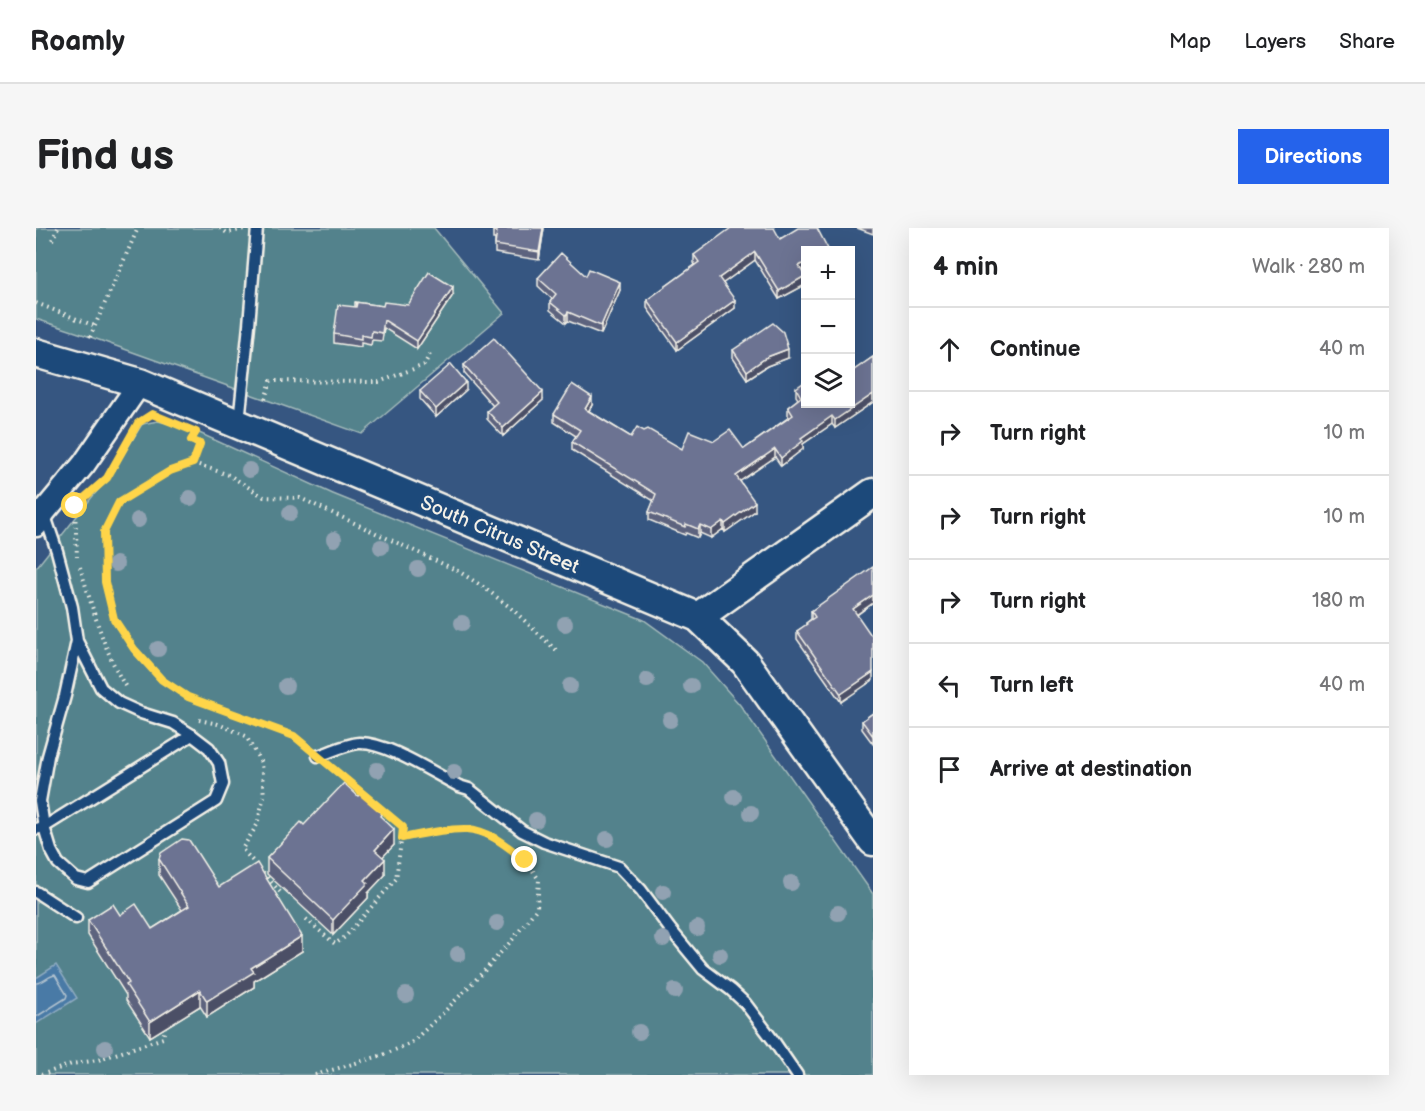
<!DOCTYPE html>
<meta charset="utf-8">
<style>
:root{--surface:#fff;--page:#f6f6f6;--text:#202124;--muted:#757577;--line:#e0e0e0;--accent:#2563eb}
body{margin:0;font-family:"Balsamiq Sans",sans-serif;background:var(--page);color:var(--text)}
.controls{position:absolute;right:18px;top:18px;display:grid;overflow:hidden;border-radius:0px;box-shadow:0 6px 24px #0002}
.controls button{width:54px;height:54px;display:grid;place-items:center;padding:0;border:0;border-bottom:2px solid var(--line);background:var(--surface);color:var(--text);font:30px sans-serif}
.stop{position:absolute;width:18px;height:18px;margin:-14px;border:4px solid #ffd54a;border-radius:50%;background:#fff}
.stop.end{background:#ffd54a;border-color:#fff;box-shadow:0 2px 6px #0008}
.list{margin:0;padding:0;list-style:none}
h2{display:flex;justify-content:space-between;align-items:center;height:78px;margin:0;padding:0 24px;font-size:26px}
h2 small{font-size:20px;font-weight:400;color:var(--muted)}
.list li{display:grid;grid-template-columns:39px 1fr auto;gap:18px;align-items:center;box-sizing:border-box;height:84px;padding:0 24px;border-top:2px solid var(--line)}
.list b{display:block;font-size:22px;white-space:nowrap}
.list em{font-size:20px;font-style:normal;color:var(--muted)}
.icon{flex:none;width:33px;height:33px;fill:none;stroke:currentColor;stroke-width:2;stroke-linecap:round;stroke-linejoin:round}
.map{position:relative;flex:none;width:837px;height:847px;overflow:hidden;border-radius:0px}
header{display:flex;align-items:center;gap:36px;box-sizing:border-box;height:84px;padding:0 30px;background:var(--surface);border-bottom:2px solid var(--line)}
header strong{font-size:28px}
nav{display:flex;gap:33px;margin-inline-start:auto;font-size:21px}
.intro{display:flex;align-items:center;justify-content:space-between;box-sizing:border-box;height:144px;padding:0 36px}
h1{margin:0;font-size:42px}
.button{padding:15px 27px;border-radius:0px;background:var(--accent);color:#fff;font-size:21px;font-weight:700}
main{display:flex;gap:36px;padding:0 36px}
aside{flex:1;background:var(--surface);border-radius:0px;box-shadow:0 6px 24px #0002}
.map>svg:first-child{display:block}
</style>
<header>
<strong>Roamly</strong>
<nav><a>Map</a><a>Layers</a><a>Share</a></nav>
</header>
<div class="intro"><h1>Find us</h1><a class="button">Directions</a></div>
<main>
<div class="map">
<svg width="837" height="847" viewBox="0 0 837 847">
<rect width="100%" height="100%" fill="#365681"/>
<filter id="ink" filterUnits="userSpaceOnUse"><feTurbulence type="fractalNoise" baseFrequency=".0167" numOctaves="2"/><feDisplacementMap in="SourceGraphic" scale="12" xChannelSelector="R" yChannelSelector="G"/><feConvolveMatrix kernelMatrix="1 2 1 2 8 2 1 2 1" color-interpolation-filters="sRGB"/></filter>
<g filter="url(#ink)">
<g fill="#53828c" stroke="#a4baba" stroke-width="1.5">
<path d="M0,0H398L468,85L326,206L49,107L0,91Z"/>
<path d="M122,193L148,198L297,266L608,392L666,434L704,477L837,666V847H0V340L75,245L106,196Z"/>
</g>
<path fill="#497aa6" stroke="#8daac0" stroke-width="1.5" d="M20,737L41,770L0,796V750Z"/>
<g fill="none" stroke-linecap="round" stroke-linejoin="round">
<path stroke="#b0c1ce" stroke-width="1.5" d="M0,755C7,755 12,748 19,747L31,767L30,770L0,789"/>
<g stroke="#f4f1e8" stroke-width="15">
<g id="service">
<path d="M203,194L213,97L221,0"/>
<path d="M8,285L21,323L36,379L41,413L65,460L83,475L105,485L137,495L156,507L173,520L183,535L187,556L180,573L52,654L40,651L22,635L15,622L8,599L4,573L12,528L29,468L41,413"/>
<path d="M282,528C295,524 310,516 323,515C351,514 397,545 423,558L433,561L486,603L508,614L583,639L605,662L634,701L667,741L695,762L709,775L737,812L761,847"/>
<path d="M0,601L8,599L156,507"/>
<path d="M0,664L40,690"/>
</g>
</g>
<g stroke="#f4f1e8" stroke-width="27">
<path id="minor" d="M0,297L8,284L48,236L104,155"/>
</g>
<g stroke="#f4f1e8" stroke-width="33">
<g id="tertiary">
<path d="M0,125L104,155L662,389L709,434L837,613"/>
<path d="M662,389L837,265"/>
</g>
</g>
<g stroke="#f4f1e8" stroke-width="4" stroke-dasharray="1.5 4.5" stroke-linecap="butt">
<path d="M184,0L191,5L208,1"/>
<path d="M16,12L22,0"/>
<path d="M0,75L59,98"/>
<path d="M54,109L102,0"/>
<path d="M229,171L235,153L343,154L388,137L394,126"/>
<path d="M157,235L164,217L155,212L160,205"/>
<path d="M55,265L71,250L89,218"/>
<path d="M39,280L41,329"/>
<path d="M44,339C57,381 68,424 91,461"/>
<path d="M163,492L182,496L210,508L225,535L228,568L221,597L206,621L222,639"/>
<path d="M271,518L258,508L152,469L126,452L98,421L78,391L69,354L68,304L83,274L134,243L157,235L193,247L228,269L264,270L422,343L446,358L475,380L521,423"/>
<path d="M227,645L245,665"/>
<path d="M270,691L299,716L309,709L360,651L367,599L295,538"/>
<path d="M5,847L36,836L62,832L127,810L129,799"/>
<path d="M279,847L347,827L375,815L406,786L449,742L477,711L501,680L503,652L489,631L469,617L452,607L432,601L395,604L366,610"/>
</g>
<use href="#service" stroke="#1f4a7a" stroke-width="10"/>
<use href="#minor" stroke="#1f4a7a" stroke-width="22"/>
<use href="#tertiary" stroke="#1f4a7a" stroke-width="28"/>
</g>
<g fill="#91a2b2">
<circle cx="213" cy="242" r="8"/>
<circle cx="154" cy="270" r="8"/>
<circle cx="254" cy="285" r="8"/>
<circle cx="102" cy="292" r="8"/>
<circle cx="298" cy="311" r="8"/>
<circle cx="345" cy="319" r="8"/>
<circle cx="80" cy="336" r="8"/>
<circle cx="382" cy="341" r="8"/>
<circle cx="426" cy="395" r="8"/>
<circle cx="529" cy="396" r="8"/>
<circle cx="122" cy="421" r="8"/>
<circle cx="611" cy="452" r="8"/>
<circle cx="250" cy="458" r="8"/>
<circle cx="534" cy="458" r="8"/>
<circle cx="655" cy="458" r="8"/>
<circle cx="634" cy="492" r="8"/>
<circle cx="341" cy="542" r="8"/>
<circle cx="418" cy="544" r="8"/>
<circle cx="698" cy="569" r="8"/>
<circle cx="715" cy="585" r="8"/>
<circle cx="500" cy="592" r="8"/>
<circle cx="571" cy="611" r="8"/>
<circle cx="755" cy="655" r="8"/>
<circle cx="627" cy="664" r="8"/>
<circle cx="802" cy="685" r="8"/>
<circle cx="461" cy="695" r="8"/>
<circle cx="661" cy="700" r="8"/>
<circle cx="627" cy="711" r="8"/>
<circle cx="422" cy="726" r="8"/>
<circle cx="684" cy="727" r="8"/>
<circle cx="639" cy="763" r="8"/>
<circle cx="370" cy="767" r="8"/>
<circle cx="603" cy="804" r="8"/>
<circle cx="69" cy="820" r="8"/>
</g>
<g fill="#5d637e" stroke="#f4f1e8" stroke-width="1.5">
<path d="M508,0L503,32L459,25V11H457V3Z"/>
<path d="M821,0H837V6Z"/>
<path d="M744,11L792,22H770V42L766,44L769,57L743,71L719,32L687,55L699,80L641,122L611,80V72L659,37L658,35V27Z"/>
<path d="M550,48L584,62L565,106L532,93L530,95L514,82V74L516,71L502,58V50Z"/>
<path d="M417,67L381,121L348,100L346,113L336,112L335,117L325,115V119L298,115V106L319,79V74L347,78L372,77Z"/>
<path d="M697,122L752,130L731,138L711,151L697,130Z"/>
<path d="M837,129V174L799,200L796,196L767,216V221L745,238L739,229L704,253L719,283L689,304L687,301L675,310L664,305L662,310L650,305L649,307L613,292V284L618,273L536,222V214L540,208L518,194V186L556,177L553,183L595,209L608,203L646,221L678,213L708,221L753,189L752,188V179L762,171L760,168V160L770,176Z"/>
<path d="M428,137L507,172L467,208L451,191V183L457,178L428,145Z"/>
<path d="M430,162L400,189L384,171V163Z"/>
<path d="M837,375L821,387L805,474L761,411V403L770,397V395L775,391V383Z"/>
<path d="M837,485V516L826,501V493Z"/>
<path d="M346,591L358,617L346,629L349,647L332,665V670L297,707L231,646V630L268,597Z"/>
<path d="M123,631L183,659L266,723L218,753V759L171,789L164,778L114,809L90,772V767L52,707V692L84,687L116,701L146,682L123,647Z"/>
</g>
<g fill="#4c5066" stroke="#f4f1e8" stroke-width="1.5">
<path d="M507,0H508L503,32V24Z"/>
<path d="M719,24V32L683,58V50Z"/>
<path d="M770,34V42L763,46V38Z"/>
<path d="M769,48V57L743,71V63Z"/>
<path d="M584,54V62L565,106V98Z"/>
<path d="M417,59V67L381,121V113Z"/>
<path d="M699,72V80L641,122V114Z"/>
<path d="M532,84V93L530,95V87Z"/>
<path d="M752,121V130L731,138L711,151V143L731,129Z"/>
<path d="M430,154V162L400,189V181Z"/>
<path d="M507,164V172L467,208V200Z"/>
<path d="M837,166V174L799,200V192Z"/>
<path d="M556,169V177L549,189V181Z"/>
<path d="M796,188V196L767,216V221L745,238V230L765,210Z"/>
<path d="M739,221V229L700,256V248Z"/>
<path d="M719,274V283L689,304V296Z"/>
<path d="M687,293V301L675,310V302Z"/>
<path d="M664,297V305L662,310V301Z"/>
<path d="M837,367V375L817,389V381Z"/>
<path d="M837,444V452L805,474V466Z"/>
<path d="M358,601V617L339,637V622Z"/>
<path d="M349,631V647L332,665V670L297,707V692L329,652Z"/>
<path d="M266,708V723L218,753V759L171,789V773L215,740Z"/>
<path d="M164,762V778L114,809V794Z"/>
</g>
<g fill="#6c7392" stroke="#f4f1e8" stroke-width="1.5">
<path d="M457,0H507L503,24L459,17L461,3H457Z"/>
<path d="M695,0H738L744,11L762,0H781L792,21L790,22H770V34L763,38L769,48L743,63L719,24L683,50L699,72L641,114L611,72L663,34L658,27Z"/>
<path d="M525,25L550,48L553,41L584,54L565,98L532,84L530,87L514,74L520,66L502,50Z"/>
<path d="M393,44L417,59L381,113L348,92L346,105L336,103L335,109L325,107V111L298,106L302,77L320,79L321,75L319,74L347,78L348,74L372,77Z"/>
<path d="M737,95L747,104L752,121L731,129L711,143L697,122Z"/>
<path d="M458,110L507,164L467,200L451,183L461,174L428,137Z"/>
<path d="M837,129V166L799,192L796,188L765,210L767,213L745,230L739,221L700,248L719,274L689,296L687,293L675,302L664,297L662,301L650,296L649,299L613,284L620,266L536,214L544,202L518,186L536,156L556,169L549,181L595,209L601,199L608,203L612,201L646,221L653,203L678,213L694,202L708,221L757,187L752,179L765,169L760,160L770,153V176H814V143L817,141L818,142Z"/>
<path d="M415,136L430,154L400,181L384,163Z"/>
<path d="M837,339V367L817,381L837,410V444L805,466L761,403L771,396L770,395L779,389L775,383Z"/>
<path d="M837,485V508L826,493Z"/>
<path d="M308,555L322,568L325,565L346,585L344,588L358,601L339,622L349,631L329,652L332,655L297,692L231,630L265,594L268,597Z"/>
<path d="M146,611L153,612L183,659L221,635L266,708L215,740L218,744L171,773L164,762L114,794L90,757L93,755L52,692L77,676L84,687L100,676L116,701L153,678L123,631L125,625Z"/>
</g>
</g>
<g fill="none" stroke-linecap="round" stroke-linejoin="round" filter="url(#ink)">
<path stroke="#ffd54a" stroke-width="8" d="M39,278L71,250L102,195L116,186L160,204L155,212L164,216L157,235L134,243L83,274L68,304L69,354L78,391L98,421L126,452L152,469L258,508L367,599L366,610C385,606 412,600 431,601C453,602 472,619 489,632"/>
</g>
<g text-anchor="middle" stroke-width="6" stroke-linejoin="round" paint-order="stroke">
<g font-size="20" fill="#f4f1e8" stroke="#1f4a7a">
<text transform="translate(464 306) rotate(23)" y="7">South Citrus Street</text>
</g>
</g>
</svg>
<div class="controls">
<button>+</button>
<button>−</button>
<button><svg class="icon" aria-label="layers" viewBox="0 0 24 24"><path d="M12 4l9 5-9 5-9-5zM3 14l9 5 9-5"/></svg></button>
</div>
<div class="stop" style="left:39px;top:278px"></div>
<div class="stop end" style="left:489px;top:632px"></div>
</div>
<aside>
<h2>4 min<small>Walk · 280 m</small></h2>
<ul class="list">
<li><svg class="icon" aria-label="ahead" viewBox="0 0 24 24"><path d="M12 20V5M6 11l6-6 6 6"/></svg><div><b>Continue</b></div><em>40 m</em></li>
<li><svg class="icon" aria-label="right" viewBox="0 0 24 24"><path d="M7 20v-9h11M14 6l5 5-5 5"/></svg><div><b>Turn right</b></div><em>10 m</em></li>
<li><svg class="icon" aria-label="right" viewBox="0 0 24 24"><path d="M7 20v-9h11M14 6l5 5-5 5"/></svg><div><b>Turn right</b></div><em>10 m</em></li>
<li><svg class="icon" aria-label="right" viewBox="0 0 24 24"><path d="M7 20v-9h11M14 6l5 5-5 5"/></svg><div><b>Turn right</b></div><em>180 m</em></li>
<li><svg class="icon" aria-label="left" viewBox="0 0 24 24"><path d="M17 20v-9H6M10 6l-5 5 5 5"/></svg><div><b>Turn left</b></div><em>40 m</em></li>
<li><svg class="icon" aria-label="arrive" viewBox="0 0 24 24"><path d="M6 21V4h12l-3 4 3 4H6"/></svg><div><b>Arrive at destination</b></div></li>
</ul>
</aside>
</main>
